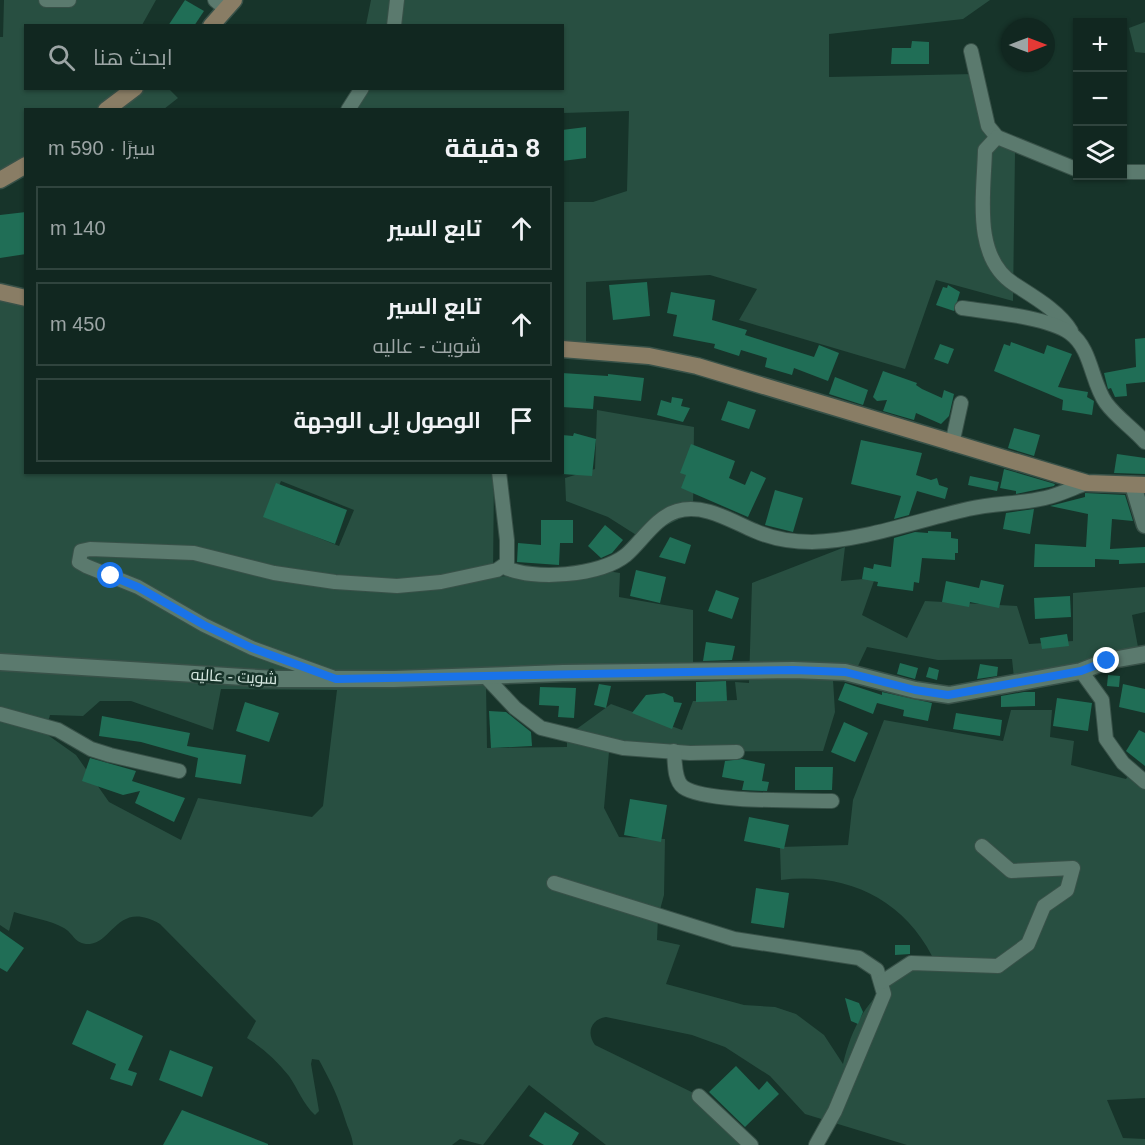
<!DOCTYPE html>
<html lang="ar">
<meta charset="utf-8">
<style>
:root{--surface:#112720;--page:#1a2f29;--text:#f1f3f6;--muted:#9ca5a5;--line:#30443e}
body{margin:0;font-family:Helvetica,Cairo,sans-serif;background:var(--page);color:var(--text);direction:rtl}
.controls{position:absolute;right:18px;top:18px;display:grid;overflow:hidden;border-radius:0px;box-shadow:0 2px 4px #0004}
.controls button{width:54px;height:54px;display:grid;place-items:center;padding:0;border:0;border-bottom:2px solid var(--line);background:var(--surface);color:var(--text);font:30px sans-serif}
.compass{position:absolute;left:1001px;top:18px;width:54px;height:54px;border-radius:50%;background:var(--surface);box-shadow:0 2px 4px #0004;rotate:90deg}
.stop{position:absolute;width:18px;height:18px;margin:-14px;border:4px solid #1a73e8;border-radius:50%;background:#fff}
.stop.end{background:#1a73e8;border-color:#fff;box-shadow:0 2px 6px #0008}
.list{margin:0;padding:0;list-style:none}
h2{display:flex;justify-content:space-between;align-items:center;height:78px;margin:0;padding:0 24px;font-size:26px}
h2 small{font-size:20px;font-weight:400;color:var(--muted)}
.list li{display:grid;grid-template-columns:39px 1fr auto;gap:18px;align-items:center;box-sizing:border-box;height:84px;margin:0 12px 12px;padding:0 12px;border:2px solid var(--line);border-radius:0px}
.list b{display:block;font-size:22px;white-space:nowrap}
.list p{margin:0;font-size:20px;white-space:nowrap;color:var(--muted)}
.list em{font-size:20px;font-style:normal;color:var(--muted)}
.icon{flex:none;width:33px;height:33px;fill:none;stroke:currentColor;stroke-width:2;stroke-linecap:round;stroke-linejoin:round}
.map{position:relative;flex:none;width:1145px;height:1145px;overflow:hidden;direction:ltr}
.search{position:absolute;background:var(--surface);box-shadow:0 2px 4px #0004;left:24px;top:24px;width:540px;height:66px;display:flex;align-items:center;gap:15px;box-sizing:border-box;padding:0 21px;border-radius:0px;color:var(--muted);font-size:22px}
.panel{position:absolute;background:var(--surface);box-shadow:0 2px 4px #0004;left:24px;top:108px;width:540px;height:366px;border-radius:0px;direction:rtl}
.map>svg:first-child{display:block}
</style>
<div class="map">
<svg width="1145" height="1145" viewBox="0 0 1145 1145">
<rect width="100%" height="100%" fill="#17342a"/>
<g fill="#284f41" fill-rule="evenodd">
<path d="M4,0H156L142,25L26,26V88L169,89L178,98L164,109L26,110L25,174L0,182V37H3Z"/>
<path d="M371,0H990L963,19L829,34V77L975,74L983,116L1015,152L1013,301L936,280L905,369L739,320L757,289L710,275L586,282V343L563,344V202H593L627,191L629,111L563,113L562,110H350L354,89L562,88V26L366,25Z"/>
<path d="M1145,22V53L1135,52L1129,28Z"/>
<path d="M0,288L25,296L26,472L494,473L493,577L595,569L620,573L619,597L693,610V672L486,684L487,748L567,747V736L611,704L682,730L693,701L737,700L735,682L749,683L752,583L845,547L841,581L875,578L862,615L907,638L925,601L1017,606L1029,644L1073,641V593L1145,587V612L1132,615L1141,663L1014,678L1012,659L938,660L867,647L858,666L832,664L835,712L823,751L609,752L604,808L619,837L665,839L664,895L658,917L657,940L680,945L666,984L744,1005L775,1007L796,1014L824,1035L843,1064C856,1008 883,982 932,956C902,898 845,872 781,880L780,847L848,845L853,800L884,720L1003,741L1011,710H1052L1050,737L1074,741L1071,765L1126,779L1135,765L1145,772V1098L1107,1100L1123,1138L1145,1139V1145H907L805,1114L770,1076L725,1047L692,1035L606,1017C591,1019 586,1033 595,1045L710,1101L754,1145H606L529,1085L483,1145L460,1139L452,1145H353C352,1135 349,1131 346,1122C338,1096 332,1084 319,1060L312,1059L311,1064L319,1111L315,1115C303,1104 298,1089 289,1076C277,1061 263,1048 247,1038L256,1021L160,924C118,900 113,942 90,944C75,945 74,934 64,928C50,920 29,917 14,912L9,931L0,925ZM281,481L354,510L339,546L266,517ZM221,689L337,690L323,806L312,817L198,798L181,840L109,802L76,755L45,733L50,715L83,716L100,701H131L213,730Z"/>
<path d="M597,410L694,427L693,512L641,538L608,517L566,501L565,478L595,469Z"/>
</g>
<g fill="#206e56">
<path d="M185,0L204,11L194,26H168Z"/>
<path d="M912,41L929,42V64H891L892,48H911Z"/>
<path d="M586,127V158L562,161V130Z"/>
<path d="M26,212V254L0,258V215Z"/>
<path d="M647,282L650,316L613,320L609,285Z"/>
<path d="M948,285L960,292L954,311L936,305L943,287L947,288Z"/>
<path d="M671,292L715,300L712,320L747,330L745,335L814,357L819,345L839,353L828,381L794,368L792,375L765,367L767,358L741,350L739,356L714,348L715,344L673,336L677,315L667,313Z"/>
<path d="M1145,338V382L1126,384L1127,396L1115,397L1111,388L1108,389L1104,373L1136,367L1135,339Z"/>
<path d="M1011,342L1044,354L1047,345L1072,354L1058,387L1088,392L1087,397L1094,401L1092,415L1062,410L1063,400L994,371L1004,344L1010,346Z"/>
<path d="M940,344L954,349L948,364L934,359Z"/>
<path d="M883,371L917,383L916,385L922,389L942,398L944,390L954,394L949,416L941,424L916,413L914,420L883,411L887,400L877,401L873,397Z"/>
<path d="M562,373L608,376V374L644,378L641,401L594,396L593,409L562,407Z"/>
<path d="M835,377L868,390L863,405L829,394Z"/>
<path d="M672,397L683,399L681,406L690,408L683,422L657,415L661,400L671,403Z"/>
<path d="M728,401L756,410L749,429L721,420Z"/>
<path d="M1014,428L1040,435L1034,456L1008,448Z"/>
<path d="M574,433L596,439L592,476L562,474V435L573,436Z"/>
<path d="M861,440L922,453L916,475L931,480L937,478L939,485L948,488L945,499L917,491L909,515L894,519L901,496L851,484Z"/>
<path d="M691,444L735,461L729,478L745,485L751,471L766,478L748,517L681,488L686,475L680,473Z"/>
<path d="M1117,454L1145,458V474L1114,473Z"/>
<path d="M1004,469L1055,484L1054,486L1016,494V491L1000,488Z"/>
<path d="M970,476L999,482L997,491L968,485Z"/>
<path d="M276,483L347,510L335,544L263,517Z"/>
<path d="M775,490L803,498L793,532L765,525Z"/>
<path d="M1085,493L1125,495L1133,521L1112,519L1110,549L1145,547V563L1119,564V560L1095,559V567H1034L1035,544L1086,547L1088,514L1050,506L1085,497Z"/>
<path d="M1034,509L1030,534L1003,529L1006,513Z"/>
<path d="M541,520H573V543H560L559,565L517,562L518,543L541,545Z"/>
<path d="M605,525L623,540L612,553L601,558L588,546Z"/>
<path d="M928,531L951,532V538L958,539V553H955V560L922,558L919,583L914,582L913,591L877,586L878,582L862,579L864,567L873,569L874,564L891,567L894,538L915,532L928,533Z"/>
<path d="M670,537L691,545L685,564L659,557Z"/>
<path d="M636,570L666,577L660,603L630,596Z"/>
<path d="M981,580L1004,585L999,608L970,602L969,607L942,602L946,581L979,588Z"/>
<path d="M716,590L739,598L732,619L708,611Z"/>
<path d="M1070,596L1071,617L1035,619L1034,598Z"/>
<path d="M1067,634L1069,646L1042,649L1040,638Z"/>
<path d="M706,642L735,646L732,660L703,661Z"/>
<path d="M900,663L918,668L915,679L897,674Z"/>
<path d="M980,664L998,667L997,676L977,679Z"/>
<path d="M929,667L939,670L937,680L926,677Z"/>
<path d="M1108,675L1120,676L1119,687L1107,686Z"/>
<path d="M726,681L727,701L696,702V682Z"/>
<path d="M845,683L882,695V692L932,703L928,721L903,716L904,710L877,703L873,714L838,700Z"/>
<path d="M599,684L611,686L606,708L594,705Z"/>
<path d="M1123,684L1145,689V713L1119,707Z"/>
<path d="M540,687L576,688L574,718L558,717L559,706L539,705Z"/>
<path d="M1024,692H1035V706L1001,707V696Z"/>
<path d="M664,693L673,697L674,702L682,703L672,729L632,713L646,695Z"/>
<path d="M1057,698L1092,703L1088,731L1053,726Z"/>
<path d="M245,702L279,713L269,742L236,731Z"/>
<path d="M489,711L506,712L531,732L532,746L491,748Z"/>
<path d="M956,713L1002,720L1000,736L953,729Z"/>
<path d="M102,716L190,733L187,746L246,755L241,784L195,777L198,758L141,742L99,736Z"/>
<path d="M844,722L868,733L855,762L831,752Z"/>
<path d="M1139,730L1145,733V766L1126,751Z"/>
<path d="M90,758L136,771L132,781L185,798L174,822L135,803L140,791L123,795L82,781Z"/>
<path d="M742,759L765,764L762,781L769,782L767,791L742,790L744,781L722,777L725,761Z"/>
<path d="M795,767H833L832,790H795Z"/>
<path d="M630,799L667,805L661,842L624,835Z"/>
<path d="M749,817L789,825L784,849L744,841Z"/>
<path d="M756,888L789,893L784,928L751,923Z"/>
<path d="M0,931L24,948L7,972L0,968Z"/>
<path d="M895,945H910V954L895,955Z"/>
<path d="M845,998L859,1003L863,1012L858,1024L851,1021Z"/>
<path d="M87,1010L143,1036L128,1070L137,1073L132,1086L110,1079L116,1064L72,1044Z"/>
<path d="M170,1050L213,1067L202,1097L159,1080Z"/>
<path d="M736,1066L759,1090L767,1081L779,1094L745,1127L709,1092Z"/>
<path d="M182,1110L268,1144V1145H163Z"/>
<path d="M545,1112L579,1133L572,1145H544L529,1136Z"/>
</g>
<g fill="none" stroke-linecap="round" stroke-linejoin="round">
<g stroke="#385148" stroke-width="16">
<g id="minor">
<path d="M46,0H69"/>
<path d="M215,0L226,9"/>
<path d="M394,26L397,0"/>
<path d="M971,51L988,126L997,137L1078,170"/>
<path d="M348,110L362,88"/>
<path d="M997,137L985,150C984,193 972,257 1014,284C1034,297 1059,311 1071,331"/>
<path d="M1122,172H1145"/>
<path d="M962,308C990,312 1048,317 1070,333C1092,349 1091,382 1106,403C1117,418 1133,428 1145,442"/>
<path d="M952,444L961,403"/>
<path d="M504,567C533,581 600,576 626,555C642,541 656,517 677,511C704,503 731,521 755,531C773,539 793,542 812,542C862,541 919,520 968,509C993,503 1020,504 1045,498C1059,495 1073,488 1087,483"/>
<path d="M1081,671L1102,700L1106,739L1123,763L1145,782"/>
<path d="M332,677L252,648L204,625L138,587L86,566L79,562L81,551L90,549L194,553L274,573L335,582L397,586L441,582L497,570L507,563V540L499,472"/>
<path d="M486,677L515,708L541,728L623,748L690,753L737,752"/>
<path d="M0,714L58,730L91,749L110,755L179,771"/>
<path d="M674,751C675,762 674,780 683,787C705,803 802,800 832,801"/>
<path d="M554,883L734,939L859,958L877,970L884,994L835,1111L816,1145"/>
<path d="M882,982L911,963L998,966L1028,944L1044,906L1067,890L1073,868L1011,871L982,846"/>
<path d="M699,1096L751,1145"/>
</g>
</g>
<g stroke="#385148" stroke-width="19">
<g id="tertiary">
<path d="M1133,485L1145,525"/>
<path d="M0,662L275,679H394L563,673L793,670L845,672L915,690L949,695L1081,671L1107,661L1145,654"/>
</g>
</g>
<g stroke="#385148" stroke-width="19">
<g id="secondary">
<path d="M211,26L234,0"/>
<path d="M106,110L135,88"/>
<path d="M0,180L26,165"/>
<path d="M0,292L26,298"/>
<path d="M562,349L649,356L697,366L1087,483L1145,485"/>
</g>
</g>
<use href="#minor" stroke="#5b7a6e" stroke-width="14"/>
<use href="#tertiary" stroke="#5b7a6e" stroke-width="16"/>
<use href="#secondary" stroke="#897d65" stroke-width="16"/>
</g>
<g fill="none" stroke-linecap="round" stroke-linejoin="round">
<path stroke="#1a73e8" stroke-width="8" d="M111,576L138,587L204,625L252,648L336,679L793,670L845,672L915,690L948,695L1081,671L1107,661"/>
</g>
<g text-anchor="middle" stroke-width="5" stroke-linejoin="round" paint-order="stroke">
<g font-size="16" fill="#d8e9e2" stroke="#17342a">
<text transform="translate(234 676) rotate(3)" y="6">شويت - عاليه</text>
</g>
</g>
</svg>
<div class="controls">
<button>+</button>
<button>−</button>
<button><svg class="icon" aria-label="layers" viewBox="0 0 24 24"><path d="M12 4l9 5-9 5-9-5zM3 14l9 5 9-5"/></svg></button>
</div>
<svg class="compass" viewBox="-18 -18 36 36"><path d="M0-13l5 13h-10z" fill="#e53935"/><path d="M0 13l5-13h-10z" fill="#9ca5a5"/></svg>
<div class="stop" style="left:111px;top:576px"></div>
<div class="stop end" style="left:1107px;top:661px"></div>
<div class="search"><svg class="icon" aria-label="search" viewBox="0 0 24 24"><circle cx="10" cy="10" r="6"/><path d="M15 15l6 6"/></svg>ابحث هنا</div>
<section class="panel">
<h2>8 دقيقة<small>سيرًا · 590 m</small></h2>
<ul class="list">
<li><svg class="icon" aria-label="ahead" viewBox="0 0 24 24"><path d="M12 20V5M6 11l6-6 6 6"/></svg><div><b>تابع السير</b></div><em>140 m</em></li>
<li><svg class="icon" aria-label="ahead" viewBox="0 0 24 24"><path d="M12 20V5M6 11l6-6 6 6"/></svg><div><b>تابع السير</b><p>شويت - عاليه</p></div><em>450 m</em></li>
<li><svg class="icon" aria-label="arrive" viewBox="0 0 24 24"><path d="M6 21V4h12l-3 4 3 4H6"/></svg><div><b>الوصول إلى الوجهة</b></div></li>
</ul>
</section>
</div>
